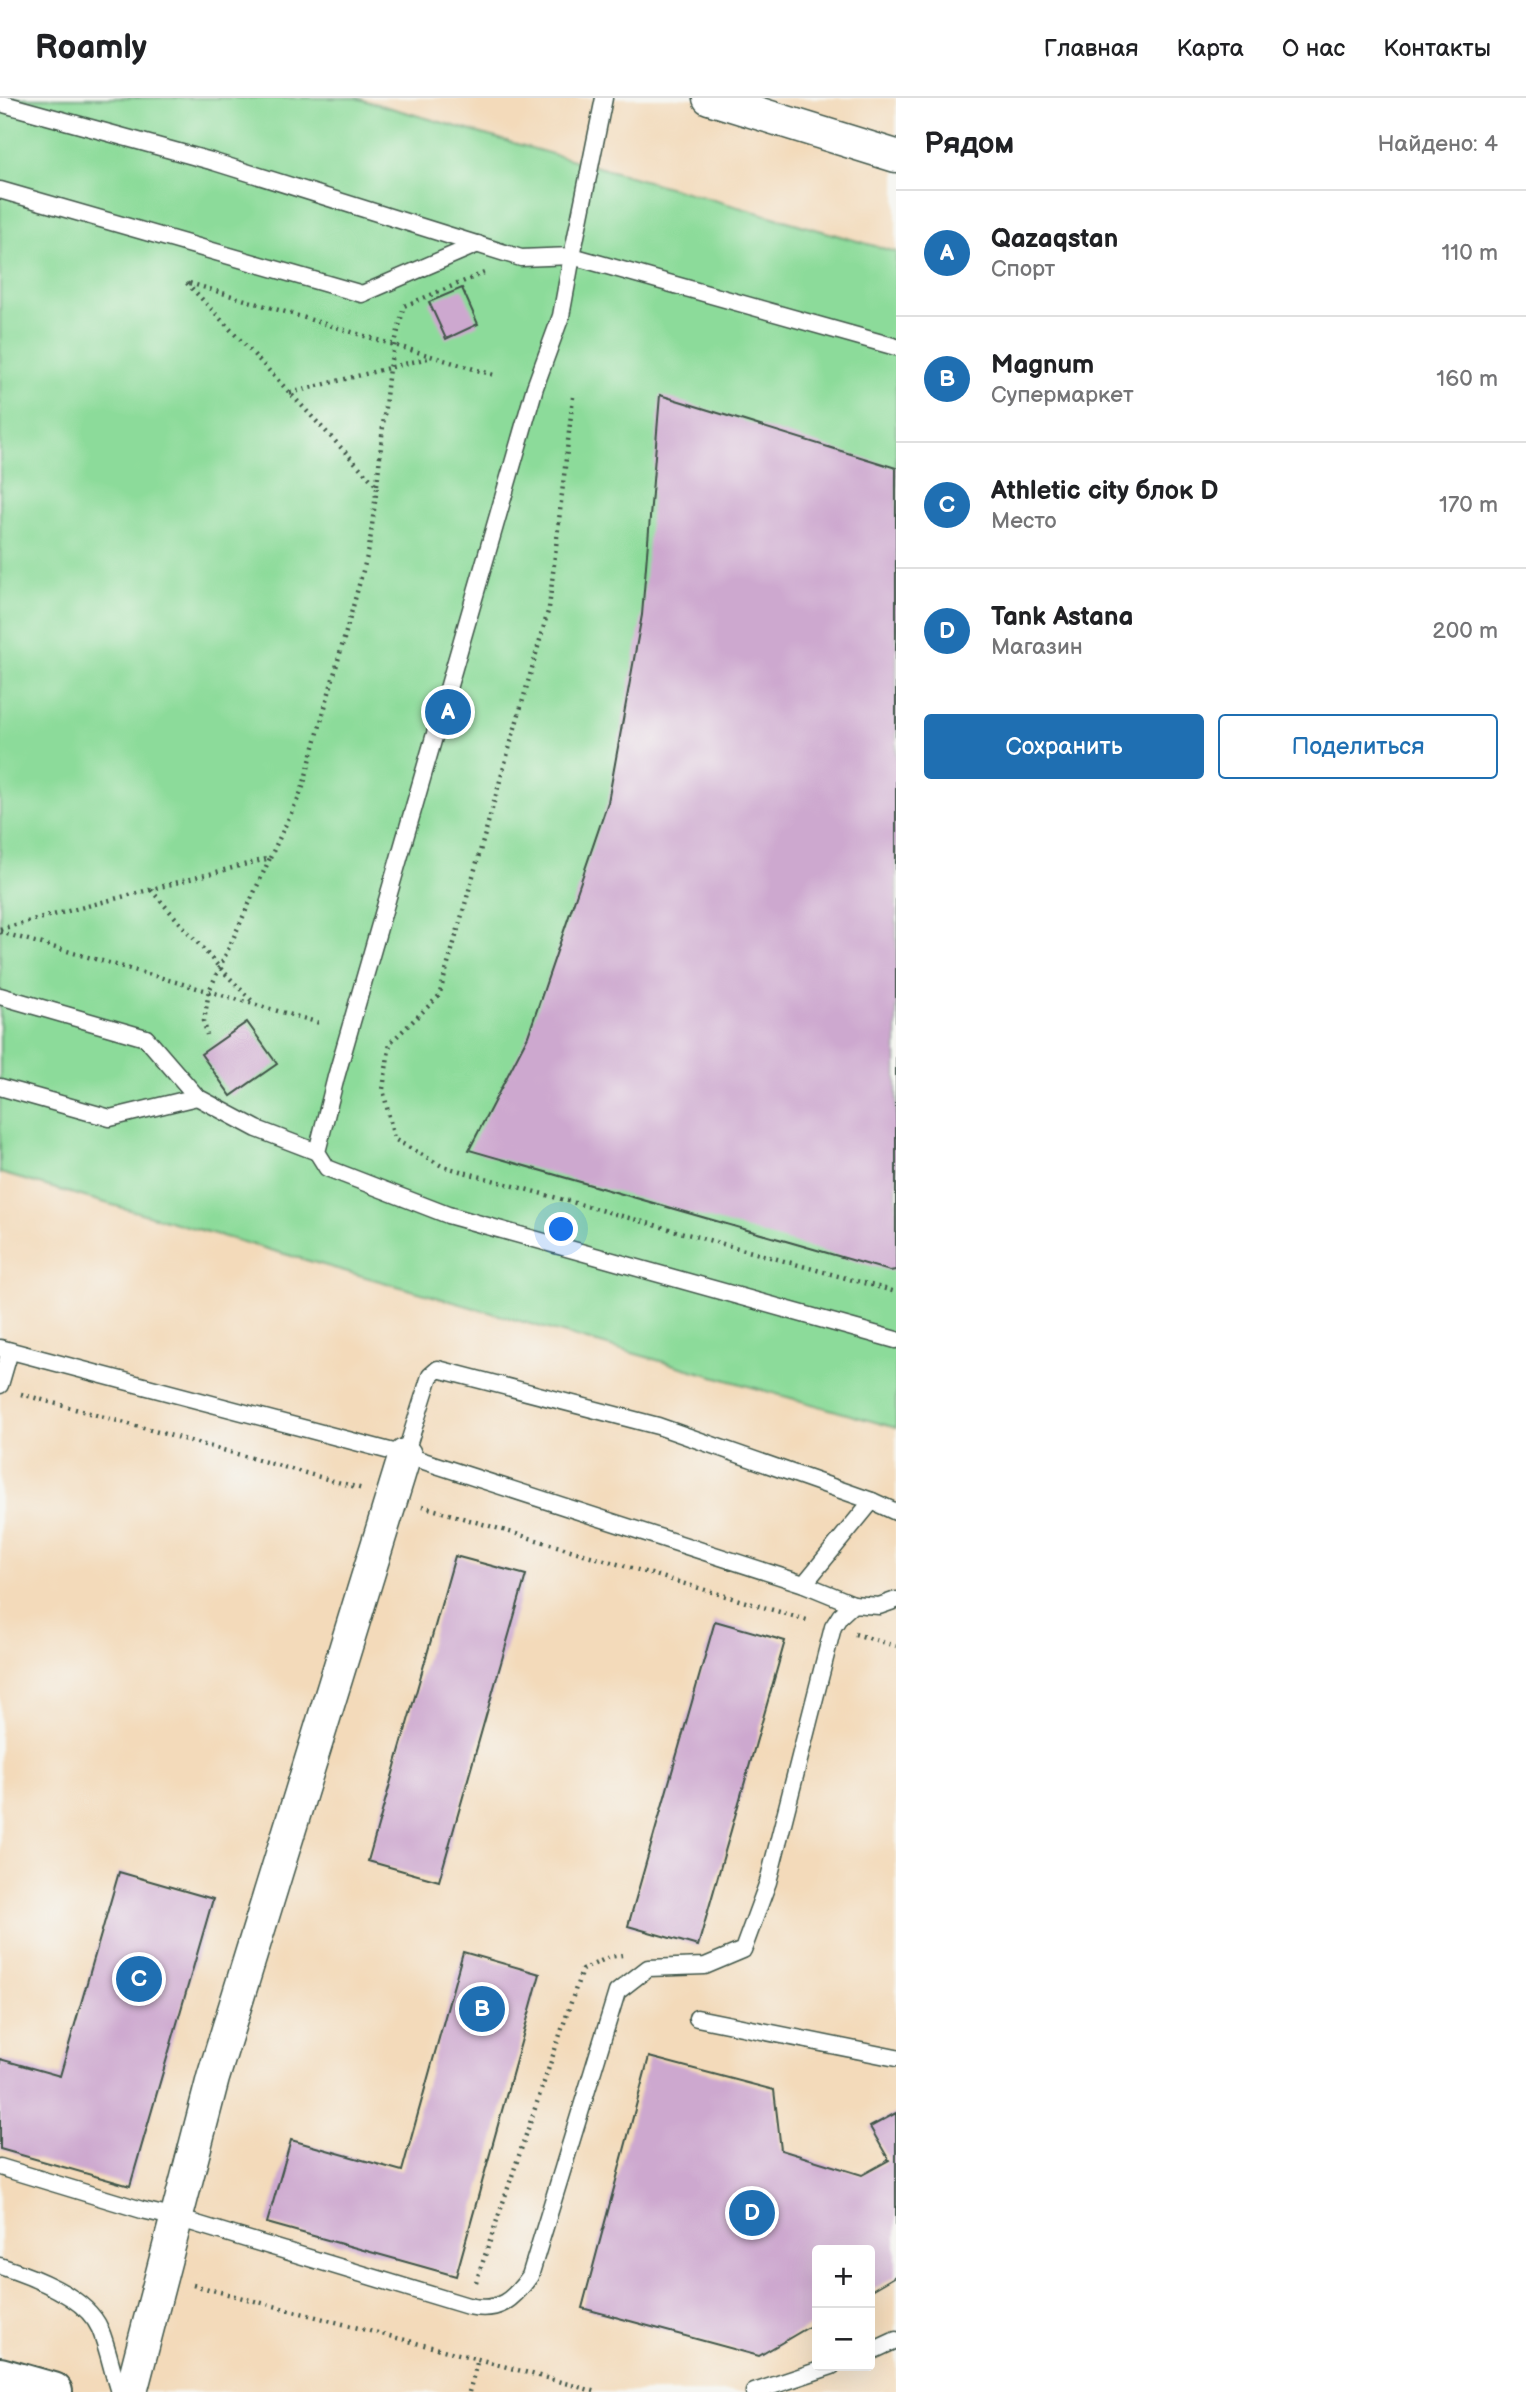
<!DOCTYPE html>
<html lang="ru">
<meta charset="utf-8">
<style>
:root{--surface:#fff;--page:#f6f6f6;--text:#202124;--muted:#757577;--line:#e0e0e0;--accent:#1f6fb2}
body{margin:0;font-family:"Balsamiq Sans",sans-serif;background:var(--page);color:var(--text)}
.controls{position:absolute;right:21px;bottom:21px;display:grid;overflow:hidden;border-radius:7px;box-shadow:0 7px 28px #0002}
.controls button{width:63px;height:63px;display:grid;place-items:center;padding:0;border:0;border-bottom:2px solid var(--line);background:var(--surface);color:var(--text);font:35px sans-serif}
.you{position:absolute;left:562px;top:1132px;width:24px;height:24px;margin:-18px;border:5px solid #fff;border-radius:50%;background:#1a73e8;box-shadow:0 0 0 10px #1a73e833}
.badge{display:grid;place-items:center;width:46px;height:46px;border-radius:50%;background:var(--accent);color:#fff;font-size:23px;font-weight:700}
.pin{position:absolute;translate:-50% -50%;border:4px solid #fff;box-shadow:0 2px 7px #0006}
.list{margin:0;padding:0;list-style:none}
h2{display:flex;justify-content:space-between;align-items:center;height:91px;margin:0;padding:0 28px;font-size:30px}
h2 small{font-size:23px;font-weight:400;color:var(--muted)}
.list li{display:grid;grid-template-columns:46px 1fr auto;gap:21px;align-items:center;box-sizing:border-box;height:126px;padding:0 28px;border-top:2px solid var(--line)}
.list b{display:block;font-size:26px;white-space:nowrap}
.list p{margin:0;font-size:23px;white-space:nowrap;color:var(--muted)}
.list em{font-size:23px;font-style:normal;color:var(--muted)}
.actions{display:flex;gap:14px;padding:21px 28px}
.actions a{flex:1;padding:16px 0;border:2px solid var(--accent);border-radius:7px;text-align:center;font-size:24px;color:var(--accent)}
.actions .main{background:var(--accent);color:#fff}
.map{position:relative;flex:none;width:896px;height:2294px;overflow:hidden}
header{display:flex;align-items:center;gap:42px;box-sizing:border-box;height:98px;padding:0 35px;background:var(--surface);border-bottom:2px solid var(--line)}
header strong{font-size:33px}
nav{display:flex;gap:38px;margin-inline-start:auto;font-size:24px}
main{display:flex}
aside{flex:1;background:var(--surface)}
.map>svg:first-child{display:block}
</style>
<header>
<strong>Roamly</strong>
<nav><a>Главная</a><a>Карта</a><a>О нас</a><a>Контакты</a></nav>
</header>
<main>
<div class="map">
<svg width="896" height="2294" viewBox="0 0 896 2294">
<rect width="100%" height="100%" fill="#f6f6f2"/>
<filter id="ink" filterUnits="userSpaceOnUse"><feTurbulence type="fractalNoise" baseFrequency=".0143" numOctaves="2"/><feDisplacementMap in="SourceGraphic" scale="14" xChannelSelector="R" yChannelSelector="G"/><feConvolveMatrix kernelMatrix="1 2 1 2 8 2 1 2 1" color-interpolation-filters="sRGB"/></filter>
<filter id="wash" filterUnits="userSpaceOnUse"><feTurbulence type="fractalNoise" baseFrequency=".00686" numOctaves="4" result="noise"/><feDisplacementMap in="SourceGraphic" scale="28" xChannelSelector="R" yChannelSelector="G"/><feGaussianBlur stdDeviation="1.57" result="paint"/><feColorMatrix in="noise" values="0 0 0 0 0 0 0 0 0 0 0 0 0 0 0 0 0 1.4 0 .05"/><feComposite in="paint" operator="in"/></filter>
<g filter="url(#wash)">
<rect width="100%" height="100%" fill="#f3daba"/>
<path fill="#8cdb9a" stroke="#568c67" stroke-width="2" d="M0,0H356L896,154V1330L0,1075Z"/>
<g id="blocks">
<g fill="#cda8cf">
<path d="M462,190L478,226L446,241L429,204Z"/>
<path d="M660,297L896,370V1172L890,1173L469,1052L528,938L608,704L642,517Z"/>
<path d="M247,924L277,966L231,998L201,956Z"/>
<path d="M455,1458L526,1477L439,1783L368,1763Z"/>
<path d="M715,1523L785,1543L698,1848L628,1828Z"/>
<path d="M119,1774L213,1801L130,2088L0,2051V1961L60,1978Z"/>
<path d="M463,1854L540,1876L456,2178L267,2125L291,2042L402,2073Z"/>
<path d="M649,1959L774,1992L781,2052L862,2077L889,2062L870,2029L896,2015V2178L870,2193V2152H817V2224L759,2258L582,2210Z"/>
</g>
</g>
</g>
<g filter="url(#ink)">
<use href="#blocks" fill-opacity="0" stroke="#3f5548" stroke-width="2"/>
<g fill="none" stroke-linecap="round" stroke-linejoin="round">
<g stroke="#3f5548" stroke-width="19">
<g id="lane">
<path d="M0,5L211,63L521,160L572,158L604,0"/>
<path d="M0,92L362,196L478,146"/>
<path d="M896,249L572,158L561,218L535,289L336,979L317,1054L327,1070L448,1117L896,1242"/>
<path d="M0,898L146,940L197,999L257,1031L317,1054"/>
<path d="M0,989L110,1020L197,999"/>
<path d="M0,1250L405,1357L804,1486L853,1506"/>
<path d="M0,1287L10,1253"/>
<path d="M405,1357L430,1278L438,1271L658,1328L872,1403L896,1414"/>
<path d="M804,1486L872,1403"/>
<path d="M697,1920L896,1960"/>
<path d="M0,2069L142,2112L177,2120L468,2208C499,2215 513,2202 530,2178L617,1894L648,1870L705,1868L743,1852L768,1784L833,1529L840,1518L853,1506L879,1508L896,1502"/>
<path d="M0,2168C31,2178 86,2198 100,2231C108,2250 112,2273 119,2294"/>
<path d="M870,2254L896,2242"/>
<path d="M754,2294L832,2268"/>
</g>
</g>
<g stroke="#3f5548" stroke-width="35">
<g id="street">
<path d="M709,0L896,58"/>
<path d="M131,2294L213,1980L405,1357"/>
</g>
</g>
<g stroke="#3f5548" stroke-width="42">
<path id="secondary" d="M0,2279L53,2294"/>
</g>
<g stroke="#3f5548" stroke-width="4.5" stroke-dasharray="2 5" stroke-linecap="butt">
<path d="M290,295L432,259"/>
<path d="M573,299L549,510L439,898L390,945L383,991L394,1041L442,1068L896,1194"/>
<path d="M377,387L389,270L404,208L484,175"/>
<path d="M270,760L302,692L369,451L377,388L186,184L497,278"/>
<path d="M151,792L220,870L254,905"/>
<path d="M0,831L270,760L209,893L204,923L207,937"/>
<path d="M0,834L320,925"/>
<path d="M21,1296L363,1391"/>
<path d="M422,1408L810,1523"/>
<path d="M855,1536L896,1548"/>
<path d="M476,2184L582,1872L609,1859L622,1857"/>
<path d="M193,2187L478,2261L597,2294"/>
<path d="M469,2294L478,2261"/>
</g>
<use href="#lane" stroke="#fff" stroke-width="16"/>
<use href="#street" stroke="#fff" stroke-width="32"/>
<use href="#secondary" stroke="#fff" stroke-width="38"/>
</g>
</g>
</svg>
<div class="controls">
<button>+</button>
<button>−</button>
</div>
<div class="you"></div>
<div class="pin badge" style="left:448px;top:614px">A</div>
<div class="pin badge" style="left:482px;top:1911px">B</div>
<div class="pin badge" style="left:139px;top:1881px">C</div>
<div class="pin badge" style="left:752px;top:2115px">D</div>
</div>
<aside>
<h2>Рядом<small>Найдено: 4</small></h2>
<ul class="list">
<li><span class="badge">A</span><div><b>Qazaqstan</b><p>Спорт</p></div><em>110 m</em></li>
<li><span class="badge">B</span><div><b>Magnum</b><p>Супермаркет</p></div><em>160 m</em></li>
<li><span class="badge">C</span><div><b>Athletic city блок D</b><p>Место</p></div><em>170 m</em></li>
<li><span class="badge">D</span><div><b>Tank Astana</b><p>Магазин</p></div><em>200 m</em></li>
</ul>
<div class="actions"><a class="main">Сохранить</a><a>Поделиться</a></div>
</aside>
</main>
